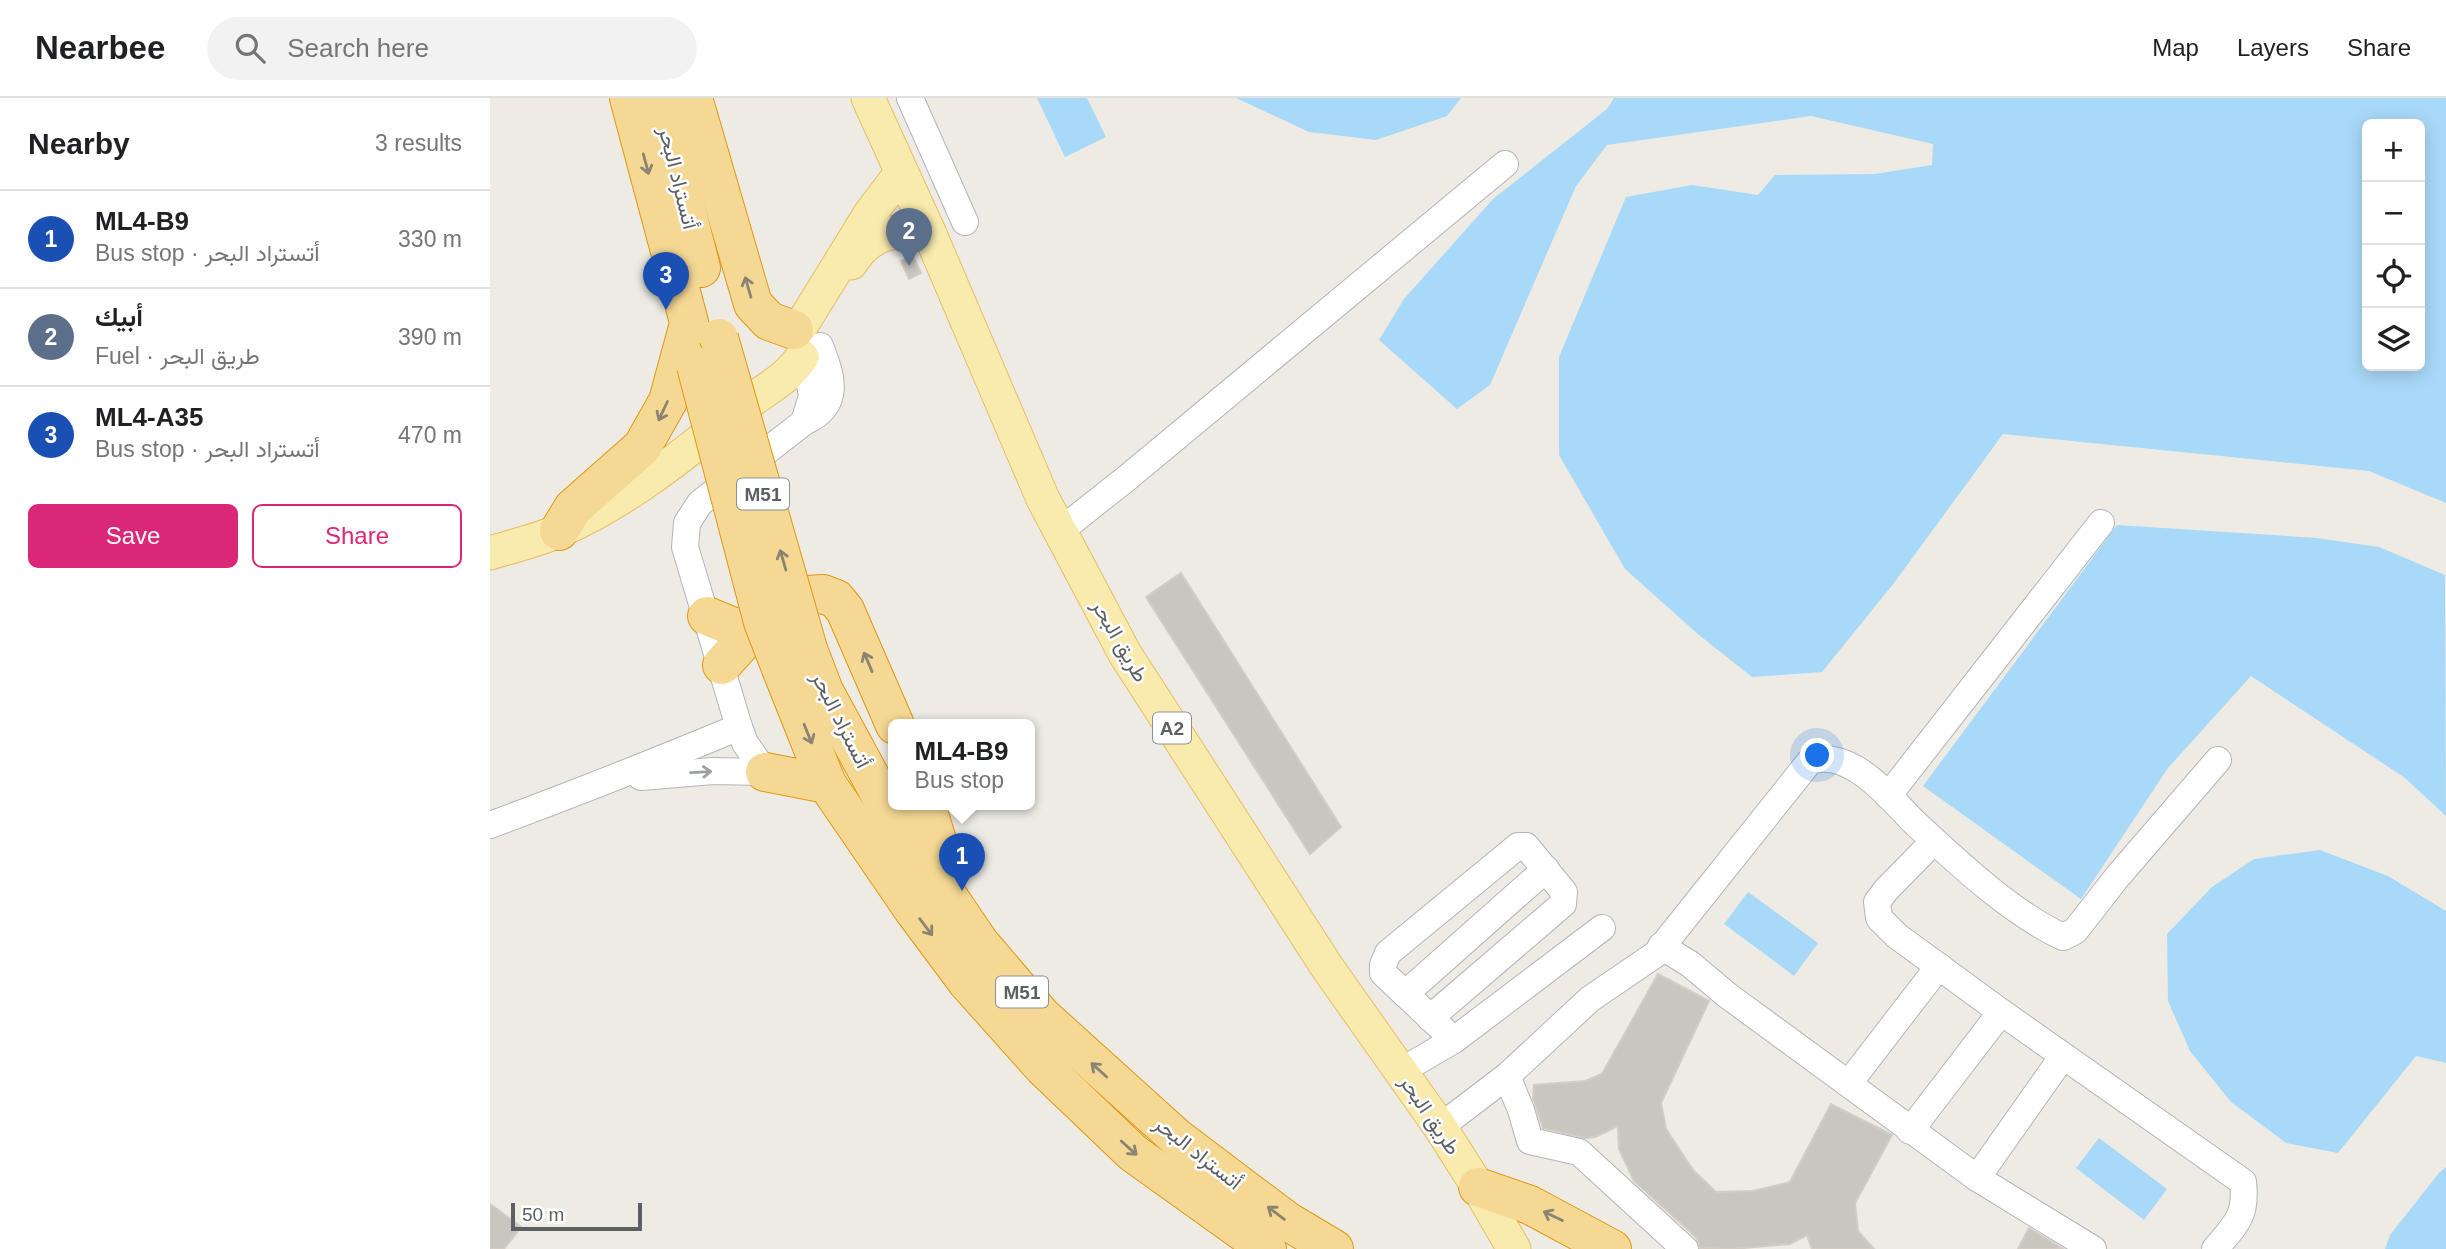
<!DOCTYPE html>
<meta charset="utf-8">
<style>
:root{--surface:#fff;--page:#f2f2f2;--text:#202124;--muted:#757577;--line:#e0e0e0;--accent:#db2777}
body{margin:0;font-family:Arial,Vazirmatn,sans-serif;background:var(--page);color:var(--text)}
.controls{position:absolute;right:21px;top:21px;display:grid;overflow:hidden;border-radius:10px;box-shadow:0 4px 18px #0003}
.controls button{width:63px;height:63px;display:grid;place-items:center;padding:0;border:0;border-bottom:2px solid var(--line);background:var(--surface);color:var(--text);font:35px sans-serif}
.scale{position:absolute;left:21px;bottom:18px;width:131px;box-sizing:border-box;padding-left:7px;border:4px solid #5c6063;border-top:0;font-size:19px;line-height:24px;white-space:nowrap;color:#5c6063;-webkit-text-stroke:5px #fff;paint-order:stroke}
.you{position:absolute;left:1328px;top:658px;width:24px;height:24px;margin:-18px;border:5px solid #fff;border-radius:50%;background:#1a73e8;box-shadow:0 0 0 10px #1a73e833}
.badge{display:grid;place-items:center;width:46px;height:46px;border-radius:50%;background:var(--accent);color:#fff;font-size:23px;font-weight:700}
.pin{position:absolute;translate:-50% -58px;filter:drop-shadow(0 2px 4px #0008)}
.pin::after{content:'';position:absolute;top:37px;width:24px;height:21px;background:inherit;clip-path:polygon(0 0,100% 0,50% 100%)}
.popup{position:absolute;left:398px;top:621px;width:147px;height:91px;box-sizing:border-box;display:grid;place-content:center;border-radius:10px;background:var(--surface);filter:drop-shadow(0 2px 5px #0005);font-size:23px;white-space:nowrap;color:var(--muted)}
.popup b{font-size:26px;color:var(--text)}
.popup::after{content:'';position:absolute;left:50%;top:100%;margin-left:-14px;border:14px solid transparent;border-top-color:var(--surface)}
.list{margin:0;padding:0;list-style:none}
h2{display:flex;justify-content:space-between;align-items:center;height:91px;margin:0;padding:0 28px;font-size:30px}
h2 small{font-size:23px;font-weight:400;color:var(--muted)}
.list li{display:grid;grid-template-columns:46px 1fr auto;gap:21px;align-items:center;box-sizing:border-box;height:98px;padding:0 28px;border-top:2px solid var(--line)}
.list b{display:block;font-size:26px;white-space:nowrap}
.list p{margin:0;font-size:23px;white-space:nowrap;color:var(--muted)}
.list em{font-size:23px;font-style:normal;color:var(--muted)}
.actions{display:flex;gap:14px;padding:21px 28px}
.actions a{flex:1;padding:16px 0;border:2px solid var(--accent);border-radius:10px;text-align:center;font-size:24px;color:var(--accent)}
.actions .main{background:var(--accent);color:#fff}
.icon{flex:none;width:38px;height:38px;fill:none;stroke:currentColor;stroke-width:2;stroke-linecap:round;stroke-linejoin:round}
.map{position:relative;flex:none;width:1956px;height:1151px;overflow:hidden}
header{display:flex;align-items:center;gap:42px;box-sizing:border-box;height:98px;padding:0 35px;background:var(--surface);border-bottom:2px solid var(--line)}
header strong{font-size:33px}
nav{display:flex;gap:38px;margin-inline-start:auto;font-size:24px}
.search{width:490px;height:63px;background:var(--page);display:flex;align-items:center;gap:18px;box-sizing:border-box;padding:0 24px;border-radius:38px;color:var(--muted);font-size:26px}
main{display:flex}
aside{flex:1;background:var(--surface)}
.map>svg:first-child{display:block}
</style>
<header>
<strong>Nearbee</strong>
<div class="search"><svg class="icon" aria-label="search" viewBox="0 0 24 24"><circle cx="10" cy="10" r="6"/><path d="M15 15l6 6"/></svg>Search here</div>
<nav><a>Map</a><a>Layers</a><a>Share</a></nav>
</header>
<main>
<aside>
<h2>Nearby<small>3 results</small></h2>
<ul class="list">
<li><span class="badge" style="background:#1a4fb4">1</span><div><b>ML4-B9</b><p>Bus stop · أتستراد البحر</p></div><em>330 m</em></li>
<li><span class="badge" style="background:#5c6f8a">2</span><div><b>أبيك</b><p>Fuel · طريق البحر</p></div><em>390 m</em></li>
<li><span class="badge" style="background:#1a4fb4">3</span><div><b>ML4-A35</b><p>Bus stop · أتستراد البحر</p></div><em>470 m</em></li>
</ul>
<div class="actions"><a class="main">Save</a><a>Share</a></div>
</aside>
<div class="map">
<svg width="1956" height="1151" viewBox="0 0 1956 1151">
<rect width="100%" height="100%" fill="#edebe4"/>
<g fill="#a9d9f8" fill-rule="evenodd">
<path d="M547,0H597L616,39L575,59Z"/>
<path d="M746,0H971L957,18L886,42L819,34Z"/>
<path d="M1124,0H1956V405L1879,373L1513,336L1404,485L1332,574L1262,579L1209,537L1135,471L1069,357V259L1136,99L1202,87L1268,97L1285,77L1385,76L1442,67L1443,46L1321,18L1117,47L1086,88L1000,287L967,311L889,242L914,201L1003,101L1117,11ZM1877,26H1930V268H1877Z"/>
<path d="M1627,427L1827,440L1889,449L1955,477L1956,718L1915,680L1761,578L1678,670L1591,801L1433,688Z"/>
<path d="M1830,752L1898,778L1956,813V965L1926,958L1848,1055L1796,1045L1741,1004L1700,953L1678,903L1677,836L1722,789L1764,761Z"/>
<path d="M1258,794L1328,845L1304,878L1234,826Z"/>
<path d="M1609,1040L1677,1091L1654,1122L1586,1070Z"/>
<path d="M1956,1069V1151H1895L1900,1137L1949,1075Z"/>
</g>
<g fill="#c9c6c0" stroke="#d2ccc3" stroke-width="2">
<path d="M423,158L431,175L419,181L411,163Z"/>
<path d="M691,475L851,729L820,756L656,499Z"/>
<path d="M1168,876L1219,903L1171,1005L1176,1031L1203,1072L1226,1094L1263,1093L1300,1084L1341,1006L1402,1037L1365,1105L1368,1133L1384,1151H1322L1317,1137L1300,1146L1242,1151L1210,1150L1206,1139L1144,1083L1129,1051L1128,1028L1105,1039L1095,1040L1053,1030L1043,1000L1044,987L1095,983L1112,976Z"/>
<path d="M0,1106L31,1129L14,1151H0Z"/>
<path d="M1539,1130L1573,1151H1528Z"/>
</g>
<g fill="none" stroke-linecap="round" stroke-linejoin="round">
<g stroke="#b1b5b8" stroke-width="28">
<g id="minor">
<path d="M420,0L475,124"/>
<path d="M314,324L322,298L315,259"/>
<path d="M570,433L637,380L1015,66"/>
<path d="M275,674L255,645L249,629L195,449L197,425L210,405L314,324C352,307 342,279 330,248"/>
<path d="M151,679L223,673L275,674"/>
<path d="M1398,698L1611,425"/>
<path d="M0,727C84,696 167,663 249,629"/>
<path d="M1444,743L1396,792L1387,804L1389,820L1407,838L1511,914L1753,1084C1757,1118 1746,1126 1725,1151"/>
<path d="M1171,848L1200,866L1237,897L1487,1080L1603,1151"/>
<path d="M915,896L1056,771"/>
<path d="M940,920L1073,806L1074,794L1036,748H1028L898,855L893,867V875L964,942"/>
<path d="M911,973L964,942L1112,830"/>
<path d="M1017,978L1031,1012L1040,1043L1089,1054L1195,1151"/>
<path d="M1359,985L1449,868"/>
<path d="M950,1029L1017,978L1100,901L1166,856L1320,663C1337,658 1351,662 1366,671C1388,684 1407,707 1425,725C1467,764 1521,815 1573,839L1585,833L1628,778L1728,662"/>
<path d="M1420,1033L1511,914"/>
<path d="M1487,1080L1573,958"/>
</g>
</g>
<g stroke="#e7bd64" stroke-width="35">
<g id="major">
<path d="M378,0L439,134L553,401L635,556L837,869L950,1029L988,1089L1024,1151"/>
<path d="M361,165C380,134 405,131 439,134"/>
<path d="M311,228L380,116L411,75"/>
<path d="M0,455C23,448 49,442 71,432C139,402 194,356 252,310C274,291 295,284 312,259"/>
</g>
</g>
<g stroke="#e09711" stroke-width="40">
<g id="highway">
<path d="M139,0L199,224L206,268"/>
<path d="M168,0L211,170"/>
<path d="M203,0L263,206L279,223L304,232"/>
<path d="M69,433L83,410L152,349L178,303L197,233"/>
<path d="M217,518L244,529H266"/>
<path d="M318,551L334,593L393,702L489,844L552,918L687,1040L797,1123L844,1151"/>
<path d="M232,567L266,529L318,497L333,496L346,501L355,512L405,627"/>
<path d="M292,573L337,686L424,813L477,884L553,969L643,1055L777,1151"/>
<path d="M275,674L337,686"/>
<path d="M436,707L457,774"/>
<path d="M988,1089L1040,1107L1122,1151"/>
</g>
</g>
<use href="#minor" stroke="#fff" stroke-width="26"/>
<use href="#major" stroke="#f9eaae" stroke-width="33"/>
<use href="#highway" stroke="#f5d894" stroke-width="38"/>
<g stroke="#e09711" stroke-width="40" stroke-linecap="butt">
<g id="highway-bridge">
<path d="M229,240L318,551"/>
<path d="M206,268L273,524L292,573"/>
</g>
</g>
<use href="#highway-bridge" stroke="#f5d894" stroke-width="38"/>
</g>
<defs><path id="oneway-shaft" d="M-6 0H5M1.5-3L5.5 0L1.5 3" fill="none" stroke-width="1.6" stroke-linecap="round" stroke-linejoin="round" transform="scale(1.75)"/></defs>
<g stroke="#8a8472">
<use href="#oneway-shaft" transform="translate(156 66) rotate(75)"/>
<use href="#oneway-shaft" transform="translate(258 189) rotate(-106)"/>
<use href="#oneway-shaft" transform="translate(173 313) rotate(115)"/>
<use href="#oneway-shaft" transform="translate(293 462) rotate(-106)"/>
<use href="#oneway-shaft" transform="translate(378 564) rotate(-113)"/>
<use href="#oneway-shaft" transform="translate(318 636) rotate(68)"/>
<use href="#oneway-shaft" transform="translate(436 829) rotate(53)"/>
<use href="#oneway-shaft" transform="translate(609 972) rotate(-138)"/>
<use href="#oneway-shaft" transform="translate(639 1050) rotate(42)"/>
<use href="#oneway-shaft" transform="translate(786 1115) rotate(-143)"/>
<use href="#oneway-shaft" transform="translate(1063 1118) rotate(-154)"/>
</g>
<use stroke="#9da0a1" href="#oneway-shaft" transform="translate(211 674) rotate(-3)"/>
<g text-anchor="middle" stroke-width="5" stroke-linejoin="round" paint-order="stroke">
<g fill="#fff" stroke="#8d9092" stroke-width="2">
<rect x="247" y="380.5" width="52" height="31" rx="5"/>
<rect x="663" y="614.5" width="38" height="31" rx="5"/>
<rect x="506" y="878.5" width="52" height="31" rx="5"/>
</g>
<g font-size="19" font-weight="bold" fill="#5c6063">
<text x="273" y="403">M51</text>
<text x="682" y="637">A2</text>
<text x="532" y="901">M51</text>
</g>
<g font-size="21" fill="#5c6063" stroke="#fff">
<text transform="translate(188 80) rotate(76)" y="7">أتستراد البحر</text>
<text transform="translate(630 543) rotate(60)" y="7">طريق البحر</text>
<text transform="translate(351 622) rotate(63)" y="7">أتستراد البحر</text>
<text transform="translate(940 1017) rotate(56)" y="7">طريق البحر</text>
<text transform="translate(708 1055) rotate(38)" y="7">أتستراد البحر</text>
</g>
</g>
</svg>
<div class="controls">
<button>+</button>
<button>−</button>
<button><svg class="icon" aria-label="locate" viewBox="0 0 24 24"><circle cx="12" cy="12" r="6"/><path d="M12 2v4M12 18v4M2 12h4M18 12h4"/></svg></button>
<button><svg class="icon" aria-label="layers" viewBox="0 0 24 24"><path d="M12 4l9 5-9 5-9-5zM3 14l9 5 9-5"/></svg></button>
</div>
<div class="scale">50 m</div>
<div class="you"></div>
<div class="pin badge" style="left:472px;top:793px;background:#1a4fb4">1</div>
<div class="popup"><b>ML4-B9</b>Bus stop</div>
<div class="pin badge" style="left:419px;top:168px;background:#5c6f8a">2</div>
<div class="pin badge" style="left:176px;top:212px;background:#1a4fb4">3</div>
</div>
</main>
